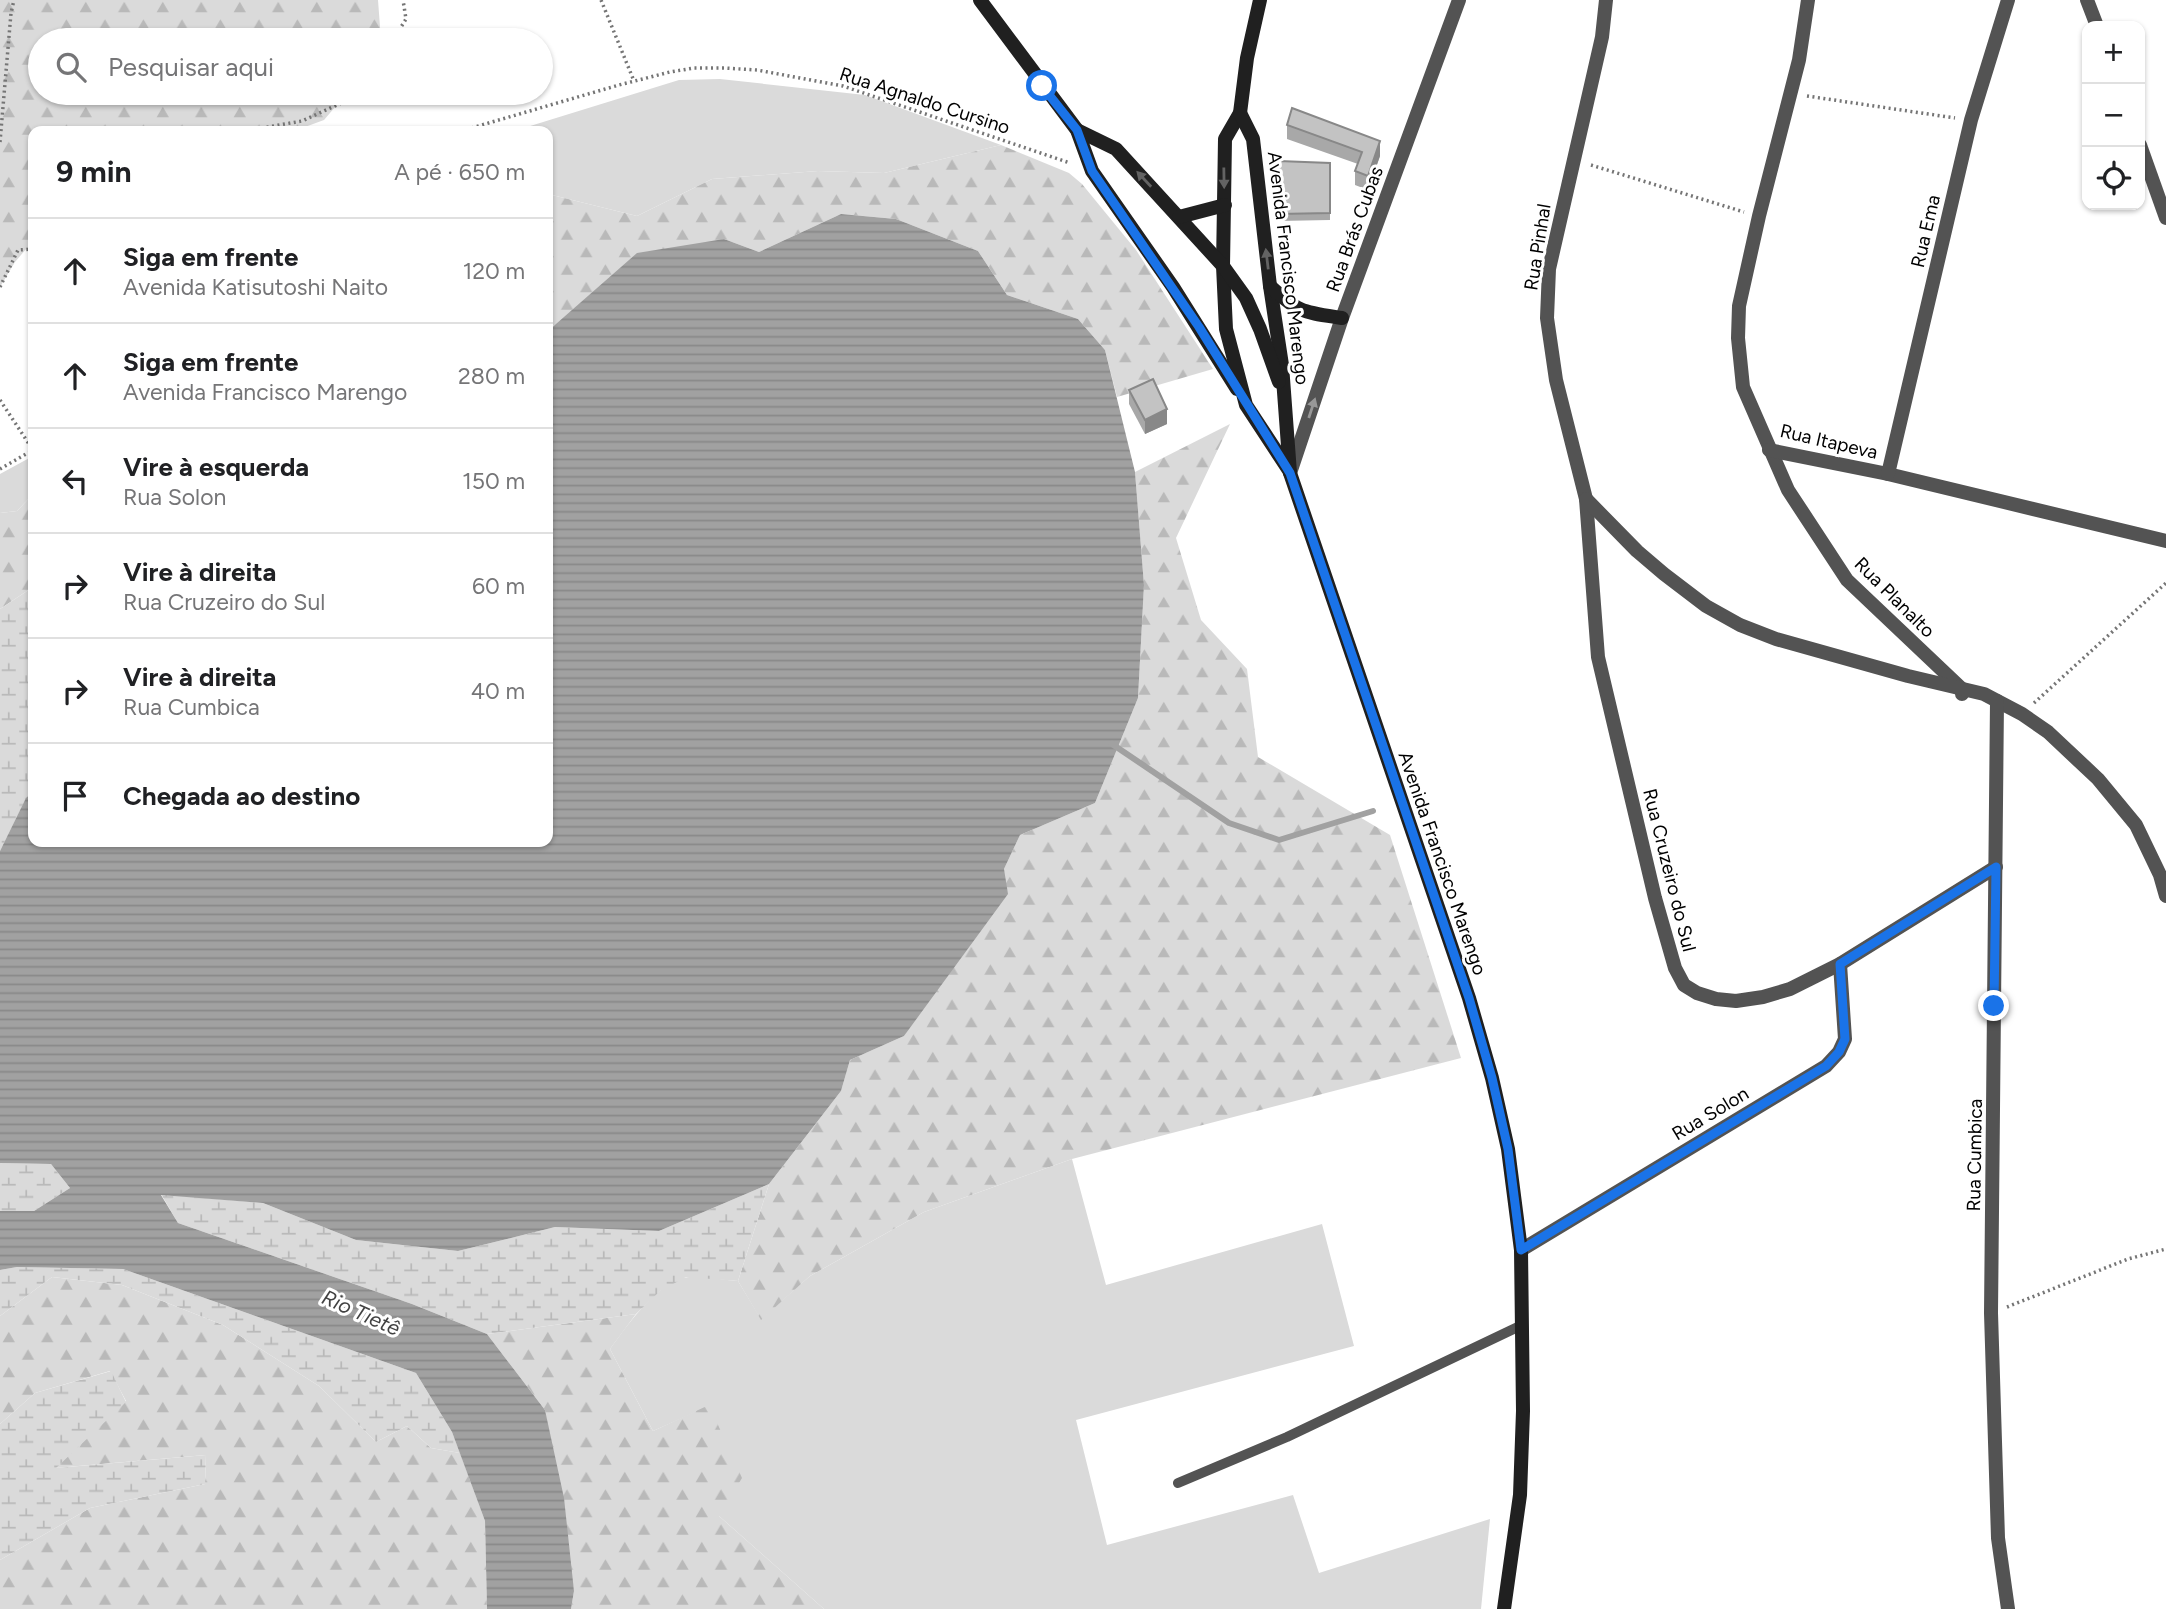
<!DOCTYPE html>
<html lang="pt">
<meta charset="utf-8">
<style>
:root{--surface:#fff;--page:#f6f6f6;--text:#202124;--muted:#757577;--line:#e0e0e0}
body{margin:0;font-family:Figtree,sans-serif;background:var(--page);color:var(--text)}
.controls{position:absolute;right:21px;top:21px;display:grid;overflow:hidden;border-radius:14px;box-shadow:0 2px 5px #0004}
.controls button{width:63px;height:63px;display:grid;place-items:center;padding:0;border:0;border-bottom:2px solid var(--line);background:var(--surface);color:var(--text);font:35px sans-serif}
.stop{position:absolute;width:21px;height:21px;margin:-16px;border:5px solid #1a73e8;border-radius:50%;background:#fff}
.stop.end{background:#1a73e8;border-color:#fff;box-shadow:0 2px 7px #0008}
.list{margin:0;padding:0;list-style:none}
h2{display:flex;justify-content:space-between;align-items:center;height:91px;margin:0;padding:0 28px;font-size:30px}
h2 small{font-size:23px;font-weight:400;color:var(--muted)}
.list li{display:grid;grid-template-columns:46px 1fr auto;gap:21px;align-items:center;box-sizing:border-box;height:105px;padding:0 28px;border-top:2px solid var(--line)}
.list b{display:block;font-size:26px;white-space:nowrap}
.list p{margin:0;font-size:23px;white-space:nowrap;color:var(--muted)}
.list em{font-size:23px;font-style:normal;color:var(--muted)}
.icon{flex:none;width:38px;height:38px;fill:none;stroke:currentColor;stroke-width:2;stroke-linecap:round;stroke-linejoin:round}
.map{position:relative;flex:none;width:2166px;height:1609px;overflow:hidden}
.search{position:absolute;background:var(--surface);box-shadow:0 2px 5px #0004;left:28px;top:28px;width:525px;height:77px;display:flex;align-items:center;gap:18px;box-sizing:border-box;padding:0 24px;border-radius:38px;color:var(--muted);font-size:26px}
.panel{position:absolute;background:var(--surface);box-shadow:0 2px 5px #0004;left:28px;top:126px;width:525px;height:721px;border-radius:14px}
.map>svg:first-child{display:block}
</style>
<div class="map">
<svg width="2166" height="1609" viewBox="0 0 2166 1609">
<defs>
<pattern id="forest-firs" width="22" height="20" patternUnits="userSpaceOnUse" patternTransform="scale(1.75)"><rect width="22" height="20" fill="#dadada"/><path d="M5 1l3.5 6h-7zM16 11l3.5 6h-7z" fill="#b9b9b9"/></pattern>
<pattern id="wetland-marsh" width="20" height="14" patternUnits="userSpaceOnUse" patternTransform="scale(1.75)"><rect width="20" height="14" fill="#dadada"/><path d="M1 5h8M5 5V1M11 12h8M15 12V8" fill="none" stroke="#b9b9b9"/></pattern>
<pattern id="water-rules" width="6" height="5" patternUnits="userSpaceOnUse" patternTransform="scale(1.75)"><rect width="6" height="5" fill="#a1a1a1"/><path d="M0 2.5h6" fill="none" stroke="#898989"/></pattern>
</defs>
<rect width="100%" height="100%" fill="#fff"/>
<g fill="#dadada">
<path d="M720,79L865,95L1001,145L884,173L818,171L712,179L637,216L548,194V131H514L679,80Z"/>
<path d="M33,456V494L17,511L0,513V474Z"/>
<path d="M1072,1159L1106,1285L1322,1224L1354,1346L1076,1420L1107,1545L1293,1495L1319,1573L1490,1519L1481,1609H824L719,1516L709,1406L653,1431L610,1349C626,1327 660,1278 689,1277C705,1276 722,1280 738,1281L761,1319L810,1276L924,1212Z"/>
</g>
<g fill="url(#forest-firs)">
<path d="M0,0H378L381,40H40V93H347L324,120L294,131H33V241L15,262L0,287Z"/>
<path d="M1001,145L1069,173L1082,184L1136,250L1213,369L1117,397L1105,350L1078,319L1007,295L978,251L896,219L841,214L759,252L724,239L551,327L548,331V194L637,216L712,179L818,171L884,173Z"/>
<path d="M1230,424L1176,538L1201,620L1247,669L1258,757L1390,835L1461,1058L1072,1159L924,1212L810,1276L761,1320L738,1281L769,1184L841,1091L850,1060L904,1036L1004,869L1020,835L1095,803L1138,698L1144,585L1135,472Z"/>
<path d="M33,494V587L0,609V513L17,511Z"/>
<path d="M52,1277L122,1285L223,1325L319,1386L376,1442L407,1426L431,1448L460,1453L485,1521L487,1609H0V1560L90,1508L205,1484L206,1455L55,1468L126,1401L110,1371L35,1393L0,1424V1316Z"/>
<path d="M636,1314L610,1349L653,1431L709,1405L742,1478L719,1516L824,1609H571L574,1591L545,1410L487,1334Z"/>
</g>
<g fill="url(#wetland-marsh)">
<path d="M33,587V792L26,799L0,851V609Z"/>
<path d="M0,1163L51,1164L70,1188L34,1211H0Z"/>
<path d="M769,1184L738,1281L686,1277L660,1291L636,1314L487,1334L412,1304L178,1223L161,1194L263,1203L356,1240L458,1251L555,1227L659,1231Z"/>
<path d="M17,1267L123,1269L416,1373L452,1432L460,1453L431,1448L407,1426L376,1442L319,1386L223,1325L122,1285L52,1277L0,1316V1270Z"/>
<path d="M111,1371L126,1402L56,1468L206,1455L205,1484L90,1508L0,1560V1424L35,1393Z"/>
</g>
<path fill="url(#water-rules)" d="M841,214L896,219L978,251L1007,295L1078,319L1105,350L1135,472L1144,585L1138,698L1095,803L1020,835L1004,869L1008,894L904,1036L850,1060L841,1091L769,1184L659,1231L555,1227L458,1251L356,1240L263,1203L161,1195L178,1223L412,1304L487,1334L545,1410L564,1498L574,1591L571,1609H487L485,1521L452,1432L416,1373L123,1269L17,1267L0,1270V1211H34L70,1188L51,1164L0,1163V851L26,798L33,792V842H548V331L637,253L724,239L759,252Z"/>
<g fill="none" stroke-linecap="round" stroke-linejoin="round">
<path stroke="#a1a1a1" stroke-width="6" d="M1112,744L1229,823L1279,840L1373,811"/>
<g stroke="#757575" stroke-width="3.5" stroke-dasharray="2 3.5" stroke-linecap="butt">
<path d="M601,0L634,81"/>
<path d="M393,40L406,19L403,0"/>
<path d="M1807,96L1955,118"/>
<path d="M245,131L302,121L363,93"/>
<path d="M461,131L619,85L670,72L694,68H724L757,70L843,86L1070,163"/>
<path d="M0,142L11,13L14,0"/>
<path d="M1591,165L1744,212"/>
<path d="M0,287L18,250L33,249"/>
<path d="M0,400L33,450"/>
<path d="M0,469L33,450"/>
<path d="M2034,703L2166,583"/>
<path d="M2007,1307L2128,1259L2166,1249"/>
</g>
<path stroke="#535353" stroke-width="10" d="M1178,1483L1287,1437L1522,1325"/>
<g stroke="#535353" stroke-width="14">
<path d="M1606,0L1602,37L1549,269L1547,318L1556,380L1586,499L1598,657L1655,898L1675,968L1684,985L1697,993L1716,999L1736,1001L1763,997L1790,989L1840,964L1996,867"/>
<path d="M1808,0L1799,60L1759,216L1739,306L1738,338L1743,387L1788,490L1847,580L1962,689V694"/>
<path d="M2087,0L2097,26"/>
<path d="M2140,145L2166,218"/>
<path d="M1769,450L1888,474L2166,541"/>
<path d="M1290,473L1342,318L1459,0"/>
<path d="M1888,474L1971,120L2008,0"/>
<path d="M1586,499L1637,551L1664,574L1706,606L1740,625L1776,639L1908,676L1984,694L2022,714L2048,732L2098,779L2136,825L2160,875L2166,896"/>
<path d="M1997,701L1991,1313L1998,1538L2008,1609"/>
<path d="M1521,1250L1826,1066L1839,1052L1845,1039L1840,964"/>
</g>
<g stroke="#202020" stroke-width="14">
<path d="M980,0L1077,130L1092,171L1173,287L1237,389"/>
<path d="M1260,0L1247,58L1240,113L1225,139L1223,266L1226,329L1246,405L1290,472"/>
<path d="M1240,113L1253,139L1270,286L1282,365L1290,473L1469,998L1492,1078L1508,1149L1521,1250L1523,1411L1520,1495L1504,1609"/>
<path d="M1077,130L1116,149L1223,266L1246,298L1260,329L1279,382"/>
<path d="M1179,217L1225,205"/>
<path d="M1270,286C1299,313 1303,312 1342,318"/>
</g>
</g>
<g fill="#a8a8a8">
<path d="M1287,125L1380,156L1368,190L1355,185V171L1358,164L1287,139Z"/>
<path d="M1279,161L1330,163V220L1278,221Z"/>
<path d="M1129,390L1167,424L1145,434L1129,404Z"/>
</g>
<g fill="#888">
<path d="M1380,141V156L1368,190V176Z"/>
<path d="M1167,409V424L1145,434V420Z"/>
</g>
<g fill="#c3c3c3" stroke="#888" stroke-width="2">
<path d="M1292,108L1380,141L1368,176L1355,171L1362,152L1287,125Z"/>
<path d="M1279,161L1330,163V213L1278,214Z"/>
<path d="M1153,379L1167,409L1145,420L1129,390Z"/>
</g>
<defs><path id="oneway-solid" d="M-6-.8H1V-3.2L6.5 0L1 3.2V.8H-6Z" transform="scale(1.75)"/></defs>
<g fill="#636363">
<use href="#oneway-solid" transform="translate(1224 178) rotate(89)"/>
<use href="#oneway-solid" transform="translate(1144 179) rotate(-133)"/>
<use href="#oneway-solid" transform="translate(1267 259) rotate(-97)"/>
</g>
<use fill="#989898" href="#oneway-solid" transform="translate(1312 408) rotate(-72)"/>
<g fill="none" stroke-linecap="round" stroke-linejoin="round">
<path stroke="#1a73e8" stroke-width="9" d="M1042,86L1077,130L1092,171L1199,327L1290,473L1469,998L1492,1078L1508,1149L1521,1250L1826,1066L1839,1052L1845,1039L1840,964L1996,867L1994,1006"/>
</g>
<g text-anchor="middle" stroke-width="6" stroke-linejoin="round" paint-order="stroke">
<g font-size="19" fill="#000" stroke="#fff">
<text transform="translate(925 100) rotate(18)" y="7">Rua Agnaldo Cursino</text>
<text transform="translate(1354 229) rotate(-70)" y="7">Rua Brás Cubas</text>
<text transform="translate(1925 231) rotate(-77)" y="7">Rua Ema</text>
<text transform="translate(1537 247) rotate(-81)" y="7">Rua Pinhal</text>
<text transform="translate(1289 268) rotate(83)" y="7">Avenida Francisco Marengo</text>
<text transform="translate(1829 441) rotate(13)" y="7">Rua Itapeva</text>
<text transform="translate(1895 597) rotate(45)" y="7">Rua Planalto</text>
<text transform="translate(1443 863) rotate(71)" y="7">Avenida Francisco Marengo</text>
<text transform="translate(1670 870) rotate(76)" y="7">Rua Cruzeiro do Sul</text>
<text transform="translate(1710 1113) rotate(-31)" y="7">Rua Solon</text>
<text transform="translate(1974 1155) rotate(-89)" y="7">Rua Cumbica</text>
</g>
<g font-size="21" font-style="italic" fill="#424242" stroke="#fff">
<text transform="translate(361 1313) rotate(24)" y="7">Rio Tietê</text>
</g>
</g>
</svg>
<div class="controls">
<button>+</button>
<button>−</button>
<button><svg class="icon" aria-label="locate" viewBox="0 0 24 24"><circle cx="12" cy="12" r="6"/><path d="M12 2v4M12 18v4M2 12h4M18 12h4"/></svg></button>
</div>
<div class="stop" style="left:1042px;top:86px"></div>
<div class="stop end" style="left:1994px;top:1006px"></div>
<div class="search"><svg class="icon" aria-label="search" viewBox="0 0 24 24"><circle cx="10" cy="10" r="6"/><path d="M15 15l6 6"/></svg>Pesquisar aqui</div>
<section class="panel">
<h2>9 min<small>A pé · 650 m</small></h2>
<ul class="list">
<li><svg class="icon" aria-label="ahead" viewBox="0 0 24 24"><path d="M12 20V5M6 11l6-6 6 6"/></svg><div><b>Siga em frente</b><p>Avenida Katisutoshi Naito</p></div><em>120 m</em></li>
<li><svg class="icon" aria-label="ahead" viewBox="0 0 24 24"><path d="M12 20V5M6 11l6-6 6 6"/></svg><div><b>Siga em frente</b><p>Avenida Francisco Marengo</p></div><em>280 m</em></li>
<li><svg class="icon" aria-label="left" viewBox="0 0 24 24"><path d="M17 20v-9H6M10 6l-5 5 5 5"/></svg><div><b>Vire à esquerda</b><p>Rua Solon</p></div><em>150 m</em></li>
<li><svg class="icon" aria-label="right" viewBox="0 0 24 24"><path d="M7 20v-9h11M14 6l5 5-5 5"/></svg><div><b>Vire à direita</b><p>Rua Cruzeiro do Sul</p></div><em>60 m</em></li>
<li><svg class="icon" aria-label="right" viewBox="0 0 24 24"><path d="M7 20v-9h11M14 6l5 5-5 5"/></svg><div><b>Vire à direita</b><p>Rua Cumbica</p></div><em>40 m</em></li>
<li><svg class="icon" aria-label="arrive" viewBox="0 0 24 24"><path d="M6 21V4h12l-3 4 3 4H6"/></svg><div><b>Chegada ao destino</b></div></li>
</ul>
</section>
</div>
